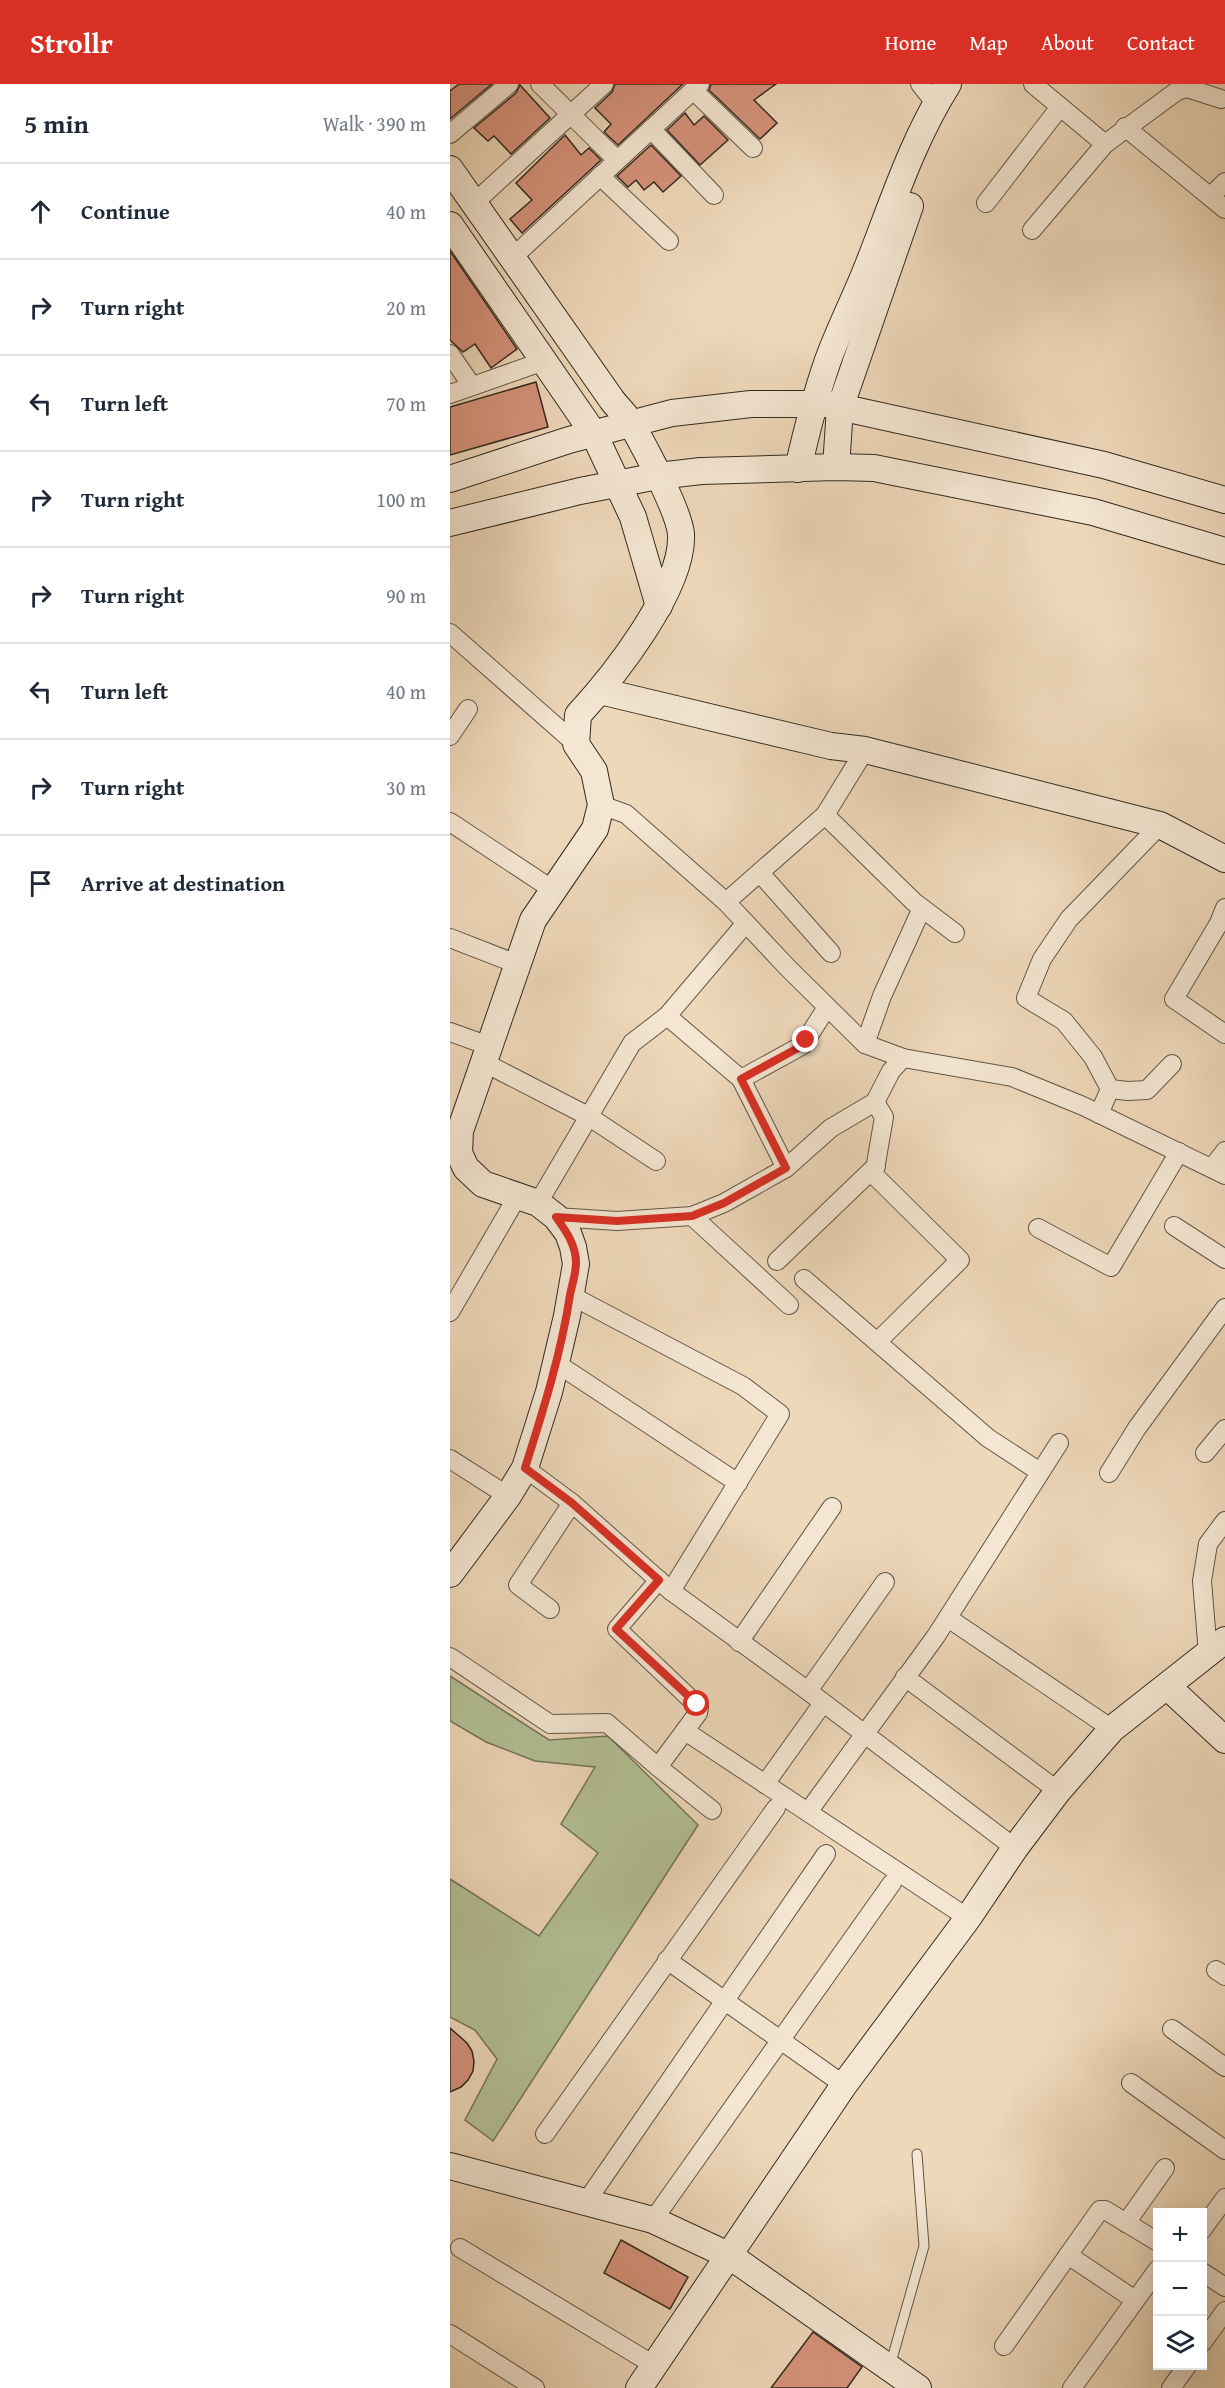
<!DOCTYPE html>
<meta charset="utf-8">
<style>
:root{--surface:#fff;--page:#f6f6f7;--text:#1f2937;--muted:#747a83;--line:#e0e1e3;--accent:#d93025}
body{margin:0;font-family:"Gentium Book Plus",serif;background:var(--page);color:var(--text)}
.controls{position:absolute;right:18px;bottom:18px;display:grid;overflow:hidden;border-radius:0px;box-shadow:0 6px 24px #0002}
.controls button{width:54px;height:54px;display:grid;place-items:center;padding:0;border:0;border-bottom:2px solid var(--line);background:var(--surface);color:var(--text);font:30px sans-serif}
.stop{position:absolute;width:18px;height:18px;margin:-14px;border:4px solid #d93025;border-radius:50%;background:#fff}
.stop.end{background:#d93025;border-color:#fff;box-shadow:0 2px 6px #0008}
.list{margin:0;padding:0;list-style:none}
h2{display:flex;justify-content:space-between;align-items:center;height:78px;margin:0;padding:0 24px;font-size:26px}
h2 small{font-size:20px;font-weight:400;color:var(--muted)}
.list li{display:grid;grid-template-columns:39px 1fr auto;gap:18px;align-items:center;box-sizing:border-box;height:96px;padding:0 24px;border-top:2px solid var(--line)}
.list b{display:block;font-size:22px;white-space:nowrap}
.list em{font-size:20px;font-style:normal;color:var(--muted)}
.icon{flex:none;width:33px;height:33px;fill:none;stroke:currentColor;stroke-width:2;stroke-linecap:round;stroke-linejoin:round}
.map{position:relative;flex:none;width:775px;height:2304px;overflow:hidden}
header{display:flex;align-items:center;gap:36px;box-sizing:border-box;height:84px;padding:0 30px;background:var(--accent);color:#fff}
header strong{font-size:28px}
nav{display:flex;gap:33px;margin-inline-start:auto;font-size:21px}
main{display:flex}
aside{flex:1;background:var(--surface)}
.map>svg:first-child{display:block}
</style>
<header>
<strong>Strollr</strong>
<nav><a>Home</a><a>Map</a><a>About</a><a>Contact</a></nav>
</header>
<main>
<aside>
<h2>5 min<small>Walk · 390 m</small></h2>
<ul class="list">
<li><svg class="icon" aria-label="ahead" viewBox="0 0 24 24"><path d="M12 20V5M6 11l6-6 6 6"/></svg><div><b>Continue</b></div><em>40 m</em></li>
<li><svg class="icon" aria-label="right" viewBox="0 0 24 24"><path d="M7 20v-9h11M14 6l5 5-5 5"/></svg><div><b>Turn right</b></div><em>20 m</em></li>
<li><svg class="icon" aria-label="left" viewBox="0 0 24 24"><path d="M17 20v-9H6M10 6l-5 5 5 5"/></svg><div><b>Turn left</b></div><em>70 m</em></li>
<li><svg class="icon" aria-label="right" viewBox="0 0 24 24"><path d="M7 20v-9h11M14 6l5 5-5 5"/></svg><div><b>Turn right</b></div><em>100 m</em></li>
<li><svg class="icon" aria-label="right" viewBox="0 0 24 24"><path d="M7 20v-9h11M14 6l5 5-5 5"/></svg><div><b>Turn right</b></div><em>90 m</em></li>
<li><svg class="icon" aria-label="left" viewBox="0 0 24 24"><path d="M17 20v-9H6M10 6l-5 5 5 5"/></svg><div><b>Turn left</b></div><em>40 m</em></li>
<li><svg class="icon" aria-label="right" viewBox="0 0 24 24"><path d="M7 20v-9h11M14 6l5 5-5 5"/></svg><div><b>Turn right</b></div><em>30 m</em></li>
<li><svg class="icon" aria-label="arrive" viewBox="0 0 24 24"><path d="M6 21V4h12l-3 4 3 4H6"/></svg><div><b>Arrive at destination</b></div></li>
</ul>
</aside>
<div class="map">
<svg width="775" height="2304" viewBox="0 0 775 2304">
<rect width="100%" height="100%" fill="#eed8ba"/>
<filter id="stains"><feTurbulence type="fractalNoise" baseFrequency=".00333" numOctaves="4"/><feColorMatrix values="0 0 0 0 .2 0 0 0 0 .09 0 0 0 0 .02 0 0 0 .5 -.17"/></filter>
<radialGradient id="worn" r=".72"><stop offset=".6" stop-color="#630" stop-opacity="0"/><stop offset="1" stop-color="#630" stop-opacity=".3"/></radialGradient>
<path fill="#b3c095" stroke="#72755a" stroke-width="1.5" d="M0,1592L99,1656L158,1652L248,1741L43,2057L15,2036L47,1975L25,1946L0,1933V1795L89,1852L148,1769L111,1740L145,1683L85,1677L36,1658L0,1637Z"/>
<g fill="#d6937c" stroke="#322a20" stroke-width="1.5">
<path d="M9,0H42L0,35V7Z"/>
<path d="M165,0H233L168,61L154,48L161,40L145,24L162,8Z"/>
<path d="M261,0H326L304,16L327,39L310,55L259,6Z"/>
<path d="M70,1L100,34L61,70L44,52L38,57L24,44L66,9Z"/>
<path d="M235,29L244,41L254,32L278,56L250,81L217,46Z"/>
<path d="M115,51L131,71L139,64L151,76L72,149L60,135L82,116L66,99Z"/>
<path d="M201,61L231,92L213,108L204,98L194,106L186,96L178,103L167,92Z"/>
<path d="M0,167L67,265L41,284L25,260L13,268L0,256Z"/>
<path d="M86,298L98,343L0,371V323Z"/>
<path d="M0,1944L17,1959L22,1967L24,1977L23,1987L18,1996L11,2003L0,2008Z"/>
<path d="M171,2156L238,2193L220,2225L154,2189Z"/>
<path d="M363,2248L412,2283L397,2304H321Z"/>
</g>
<g fill="none" stroke-linecap="round" stroke-linejoin="round">
<g stroke="#615646" stroke-width="11">
<path id="lane" d="M440,2282L474,2162L467,2070"/>
</g>
<g stroke="#615646" stroke-width="20">
<g id="street">
<path d="M90,0L167,76"/>
<path d="M470,0L486,20"/>
<path d="M583,0L655,60"/>
<path d="M243,6L303,64"/>
<path d="M675,43L775,125"/>
<path d="M201,45L264,111"/>
<path d="M0,50L59,0"/>
<path d="M150,92L219,157"/>
<path d="M760,113L775,98"/>
<path d="M24,119L154,0"/>
<path d="M536,119L610,23"/>
<path d="M582,146L655,60L727,7L737,4L771,15"/>
<path d="M63,173L250,0"/>
<path d="M0,270L22,302"/>
<path d="M0,310L94,277"/>
<path d="M0,549L126,660"/>
<path d="M0,652L18,625"/>
<path d="M151,721L176,730L276,818L338,884L415,960L453,974"/>
<path d="M375,731L464,818L505,849"/>
<path d="M0,738L103,806"/>
<path d="M310,789L381,869"/>
<path d="M276,818L375,731L415,666"/>
<path d="M775,824L769,839L724,915L775,950"/>
<path d="M0,854L67,880"/>
<path d="M217,932L291,995L336,1084"/>
<path d="M0,948L39,962"/>
<path d="M415,960L432,912L472,824"/>
<path d="M33,978L138,1032L206,1077"/>
<path d="M291,995L353,961L377,923"/>
<path d="M660,1005L678,1007L697,1006L722,980"/>
<path d="M425,1018L434,1033L424,1091L510,1176L427,1258"/>
<path d="M649,1030L660,1005L643,973L614,937L576,914L592,875L619,835L710,741"/>
<path d="M762,1084L775,1067"/>
<path d="M88,1119L182,959L217,932L296,839"/>
<path d="M242,1132L339,1221"/>
<path d="M106,1133L167,1137L242,1132L274,1119L336,1084L381,1044L425,1018L441,987L453,974L562,993L633,1022L775,1091"/>
<path d="M724,1142L775,1175"/>
<path d="M588,1144L661,1183L729,1068"/>
<path d="M327,1177L426,1082"/>
<path d="M354,1195L538,1354L590,1388"/>
<path d="M120,1211L293,1302L330,1330L221,1507"/>
<path d="M0,1228L67,1113"/>
<path d="M106,1279L288,1399"/>
<path d="M755,1369L775,1345"/>
<path d="M0,1375L58,1412"/>
<path d="M75,1384L122,1419L221,1507L358,1607L565,1764"/>
<path d="M659,1389L687,1344L775,1224"/>
<path d="M100,1525L68,1501L122,1419"/>
<path d="M498,1534L662,1645"/>
<path d="M289,1558L382,1423"/>
<path d="M758,1569L752,1497L758,1460L775,1437"/>
<path d="M0,1573L100,1640L157,1639L208,1683L262,1726"/>
<path d="M455,1593L608,1707"/>
<path d="M358,1607L435,1498"/>
<path d="M235,1647L518,1834"/>
<path d="M208,1683L248,1629L249,1623L167,1545L209,1496"/>
<path d="M315,1700L373,1619"/>
<path d="M358,1728L486,1552L609,1359"/>
<path d="M217,1876L394,2001"/>
<path d="M766,1886L775,1892"/>
<path d="M722,1945L775,1983"/>
<path d="M681,1999L775,2066"/>
<path d="M95,2050L326,1724"/>
<path d="M136,2118L376,1770"/>
<path d="M203,2136L442,1799"/>
<path d="M676,2139L715,2084"/>
<path d="M752,2146L775,2114"/>
<path d="M10,2164L204,2281"/>
<path d="M618,2171L685,2216"/>
<path d="M752,2188L775,2203"/>
<path d="M0,2250L85,2304"/>
<path d="M752,2259L775,2227"/>
<path d="M554,2262L650,2126H655L708,2158"/>
<path d="M622,2304L708,2185"/>
<path d="M721,2304L737,2282"/>
</g>
</g>
<g stroke="#322a20" stroke-width="28">
<g id="secondary">
<path d="M0,85L162,316C168,324 177,332 182,341C195,364 229,427 231,450C234,504 163,593 128,631L126,660L144,687L151,721L145,745L83,836L10,1047L9,1069L16,1084L33,1100L88,1119L106,1133L118,1149L123,1163L126,1180L117,1232L99,1308L75,1384L58,1412L0,1490"/>
<path d="M0,141L144,350L183,433L209,522"/>
<path d="M386,383L390,324L460,122"/>
<path d="M348,385C356,349 365,314 377,279C389,245 406,213 419,179C443,118 463,55 498,0"/>
<path d="M0,395L119,356L222,329L301,320H376L654,381L775,416"/>
<path d="M0,439L130,407L208,392L251,387L386,383L424,384L643,428L775,467"/>
<path d="M150,607L381,662L415,666L710,741L775,775"/>
<path d="M718,1603L775,1656"/>
<path d="M0,2082L203,2136L280,2172L468,2304"/>
<path d="M189,2304L394,2001L518,1834L565,1764L608,1707L662,1645L775,1556"/>
</g>
</g>
<use href="#lane" stroke="#f4e6d2" stroke-width="9"/>
<use href="#street" stroke="#f4e6d2" stroke-width="18"/>
<use href="#secondary" stroke="#f4e6d2" stroke-width="26"/>
</g>
<g fill="none" stroke-linecap="round" stroke-linejoin="round">
<path stroke="#d93025" stroke-width="8" d="M247,1620L166,1545L209,1496L122,1419L75,1384C93,1327 111,1270 120,1211C122,1201 126,1189 126,1179C126,1161 116,1147 106,1133L167,1137L242,1132L274,1119L336,1084L291,995L348,964L356,956"/>
</g>
<rect width="100%" height="100%" filter="url(#stains)"/>
<rect width="100%" height="100%" fill="url(#worn)"/>
</svg>
<div class="controls">
<button>+</button>
<button>−</button>
<button><svg class="icon" aria-label="layers" viewBox="0 0 24 24"><path d="M12 4l9 5-9 5-9-5zM3 14l9 5 9-5"/></svg></button>
</div>
<div class="stop" style="left:247px;top:1620px"></div>
<div class="stop end" style="left:356px;top:956px"></div>
</div>
</main>
